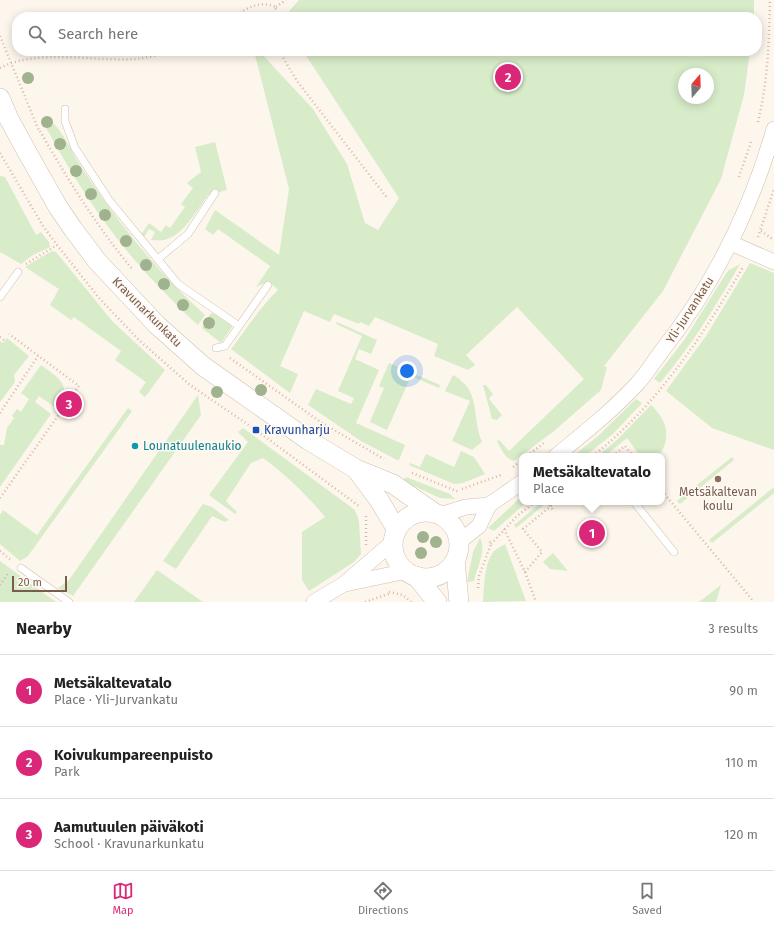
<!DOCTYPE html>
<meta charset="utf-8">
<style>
:root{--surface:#fff;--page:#f6f6f6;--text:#222;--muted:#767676;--line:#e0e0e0;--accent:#db2777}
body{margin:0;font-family:"Fira Sans",sans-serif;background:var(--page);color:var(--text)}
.compass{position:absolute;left:678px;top:68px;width:36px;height:36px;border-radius:50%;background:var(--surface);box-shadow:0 2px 10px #0003;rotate:19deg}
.scale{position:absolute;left:12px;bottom:10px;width:55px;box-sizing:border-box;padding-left:4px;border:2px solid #7a5c4d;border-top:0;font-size:11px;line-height:14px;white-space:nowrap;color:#7a5c4d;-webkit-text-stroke:3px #fffaf3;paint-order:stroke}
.you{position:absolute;left:407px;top:371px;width:14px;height:14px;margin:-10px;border:3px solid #fff;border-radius:50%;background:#1a73e8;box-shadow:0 0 0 6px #1a73e833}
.badge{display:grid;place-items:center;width:26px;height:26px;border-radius:50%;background:var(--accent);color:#fff;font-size:13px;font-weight:700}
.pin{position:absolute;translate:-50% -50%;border:2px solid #fff;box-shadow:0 1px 4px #0006}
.popup{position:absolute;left:519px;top:453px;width:146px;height:52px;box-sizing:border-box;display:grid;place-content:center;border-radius:8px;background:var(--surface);filter:drop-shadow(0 1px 3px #0005);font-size:13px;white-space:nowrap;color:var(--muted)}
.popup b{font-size:15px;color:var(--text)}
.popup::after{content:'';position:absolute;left:50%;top:100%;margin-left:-8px;border:8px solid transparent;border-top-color:var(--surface)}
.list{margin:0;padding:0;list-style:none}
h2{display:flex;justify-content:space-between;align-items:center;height:52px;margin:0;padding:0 16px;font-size:17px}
h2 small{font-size:13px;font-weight:400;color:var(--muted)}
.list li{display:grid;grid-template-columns:26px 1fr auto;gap:12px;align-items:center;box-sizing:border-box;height:72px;padding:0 16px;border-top:1px solid var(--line)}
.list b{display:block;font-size:15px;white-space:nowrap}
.list p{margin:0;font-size:13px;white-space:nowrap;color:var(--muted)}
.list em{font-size:13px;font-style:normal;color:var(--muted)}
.icon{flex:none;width:22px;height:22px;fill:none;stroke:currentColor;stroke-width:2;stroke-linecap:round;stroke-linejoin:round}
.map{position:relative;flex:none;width:774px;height:602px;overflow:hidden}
.search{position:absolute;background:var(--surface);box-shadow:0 2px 10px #0003;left:12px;right:12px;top:12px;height:44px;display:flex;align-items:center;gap:10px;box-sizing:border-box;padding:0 14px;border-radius:16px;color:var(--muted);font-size:15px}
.sheet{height:268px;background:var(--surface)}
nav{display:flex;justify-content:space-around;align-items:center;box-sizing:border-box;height:56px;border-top:1px solid var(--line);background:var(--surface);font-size:11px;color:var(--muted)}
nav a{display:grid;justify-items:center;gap:2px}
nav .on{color:var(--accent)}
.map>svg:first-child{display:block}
</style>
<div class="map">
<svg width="774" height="602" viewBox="0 0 774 602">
<rect width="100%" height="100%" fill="#fdf6ec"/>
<g fill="#d8ecc9" fill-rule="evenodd">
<path d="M299,0H754V17H284Z"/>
<path d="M254,51H259L313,109L347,164L365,223L378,230L399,198L303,51H750L744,95L721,179L663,291L604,366L607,367L601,390L554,431L514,461C505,459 501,449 497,441L499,440L509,451L584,379L517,307L466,355L475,365L468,370L434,356L438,344L375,317L369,326L360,322L359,324L334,314L330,322L304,311L280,366L298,374L290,393L231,349C247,329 260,307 278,290C270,281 266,282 256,287L270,266L218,229L213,235L205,229L215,210L279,255L289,189ZM684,74H708V98H684Z"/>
<path d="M46,120C57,119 72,152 78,162C114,217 155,270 205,315L198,325C187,316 177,305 167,295C114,242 78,187 43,122Z"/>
<path d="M215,142L227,190L208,195C197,210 183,236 164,240C160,241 155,240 151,240L155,232L149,229L144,237L141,235L149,223L161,232L166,225L170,228L185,207L181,204L193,188L187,183L201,172L195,147Z"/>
<path d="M0,176L5,177L36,235L41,232L49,242L50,247L33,255L21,264L0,252Z"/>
<path d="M52,251L56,252L113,322L165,370L145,397L139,392L146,382L115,360L121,351L74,317L71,320L50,305L59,289L25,267Z"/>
<path d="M750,263L774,273V450L712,428L666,391L706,336Z"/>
<path d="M740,264C716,306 691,346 660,383L654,379L685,339L725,275L729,270Z"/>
<path d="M213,313L229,323L232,327L221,343L202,328L210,314Z"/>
<path d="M337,322L377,340L371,354L359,349L355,359L379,370L356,423L405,445L399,460H397L361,441L308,405L316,389L351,404L354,398L338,391L362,336L336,324Z"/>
<path d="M7,338L29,356L14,375L15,382L0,402V341L3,343Z"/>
<path d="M389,363L440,385L439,388L411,376L387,430L370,422L384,388L379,386Z"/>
<path d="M41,365C60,379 73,385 57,409L39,396L35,402L51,414L0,487V445H4L7,428L14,418L12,416L17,409L21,412L29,399L21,393Z"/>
<path d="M453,375C482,391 471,416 482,442L472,450L452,441L470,401L445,391Z"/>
<path d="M483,385H486L493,394L489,399L502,415L497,420L492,419Z"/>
<path d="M198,395L201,415L73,596L58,588L69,580Z"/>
<path d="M636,399L642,403L613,434L585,456H573L597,437Z"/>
<path d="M651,405C667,420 672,437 659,456H640L627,438L605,456H598L619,438Z"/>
<path d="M128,408L132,411L28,556L20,561L0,544V515L3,510L37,535Z"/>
<path d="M243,428L355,510L359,521L361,554L354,562L309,591L302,580V532L325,517C307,495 286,475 263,458L251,463L226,501L237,512L235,514L209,495L248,442L238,432Z"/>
<path d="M461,451L474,457L485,474L463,483L454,484L409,465L410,463L420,467L426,454L454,467Z"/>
<path d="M732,457L734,460L680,504L677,501Z"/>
<path d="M406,477L450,494L455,499L440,498L403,481Z"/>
<path d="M774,487V493L712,543L709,540Z"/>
<path d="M522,496V502H527L494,531L488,528Z"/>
<path d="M542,502L544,505L516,528L514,525Z"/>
<path d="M203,504L212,507L229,520L225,522L212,516L176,569L163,561Z"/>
<path d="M480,538C487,549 477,568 474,581L467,582L473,552Z"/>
<path d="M505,544L526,601L483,602C484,587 484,563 494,551C497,548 502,546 505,544Z"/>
<path d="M553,553L568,571L550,569L543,562Z"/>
<path d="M0,561L56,602H0Z"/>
<path d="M157,570L203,602H134Z"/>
<path d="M721,585L716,602H699Z"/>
</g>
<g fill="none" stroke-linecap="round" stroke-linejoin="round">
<g stroke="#d1beb0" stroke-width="8">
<g id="service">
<path d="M65,109V121L75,148L109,200L178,284L239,326L225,346L216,348"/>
<path d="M158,259L188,234L215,193"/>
<path d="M0,297L18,272"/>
<path d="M239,326L268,285"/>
<path d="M634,502L674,552"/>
<path d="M21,568L69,602"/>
</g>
</g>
<g stroke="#d1beb0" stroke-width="16">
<g id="minor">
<path d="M731,243L774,262"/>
<path d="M556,456C584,433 613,410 637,384C646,374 653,363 661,352C713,286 751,210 774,129"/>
<path d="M440,515L466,507L489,505"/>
<path d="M459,542L479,526L489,505L522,482"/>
<path d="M345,584L407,571"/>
<path d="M314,602L344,584L394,541"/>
</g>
</g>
<g stroke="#d1beb0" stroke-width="20">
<g id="tertiary">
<path d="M0,98L9,119L27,152L58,207L73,229L97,261L157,325L203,366L308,440L356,469L393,484L433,512"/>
<path d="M356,469L379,500L397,530"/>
<circle cx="426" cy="545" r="33"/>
<path d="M455,561L459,602"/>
<path d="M416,576L437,602"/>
</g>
</g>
<g stroke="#d9b8a5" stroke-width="2.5" stroke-dasharray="1 3" stroke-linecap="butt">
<path d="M276,7L286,0"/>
<path d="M233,17C248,8 258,0 276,7"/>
<path d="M274,17L276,7"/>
<path d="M0,36L39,131"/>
<path d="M279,51L297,81L388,199"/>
<path d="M0,68C38,48 94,62 136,59C147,58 159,55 169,51"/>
<path d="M758,122C768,79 769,44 770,0"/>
<path d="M40,131C68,180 97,227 133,270"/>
<path d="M0,153L43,226L57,245L99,298L140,341L190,385L256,430L359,506"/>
<path d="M739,177L751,142"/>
<path d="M761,231L774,240"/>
<path d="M758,237L774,189"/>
<path d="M26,264L57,245"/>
<path d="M0,337L5,341"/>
<path d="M230,358L322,423L384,459"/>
<path d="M0,413L38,356"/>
<path d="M527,456L544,443"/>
<path d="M593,456C657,405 702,337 743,267"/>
<path d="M613,456L625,446L633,456"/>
<path d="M513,467L522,460"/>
<path d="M412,473L459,492"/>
<path d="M462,489L501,475"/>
<path d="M662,491L754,602"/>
<path d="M0,498L79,386L9,334"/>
<path d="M547,502L553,510"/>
<path d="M504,529L525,572L536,602"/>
<path d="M491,544L517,516L535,502"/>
<path d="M366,545V516"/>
<path d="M0,551L12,561"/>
<path d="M525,572L542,552L523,529L556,502"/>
<path d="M0,585L9,572"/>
<path d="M478,588L479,576L491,544L488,539"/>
<path d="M389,592L403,595L411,602"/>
<path d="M365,602L391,593"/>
</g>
<use href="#service" stroke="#fff" stroke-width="7"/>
<use href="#minor" stroke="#fff" stroke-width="15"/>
<use href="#tertiary" stroke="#fff" stroke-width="19"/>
</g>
<g fill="#a0b28e">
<circle cx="28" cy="78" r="6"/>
<circle cx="47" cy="122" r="6"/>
<circle cx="60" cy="144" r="6"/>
<circle cx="76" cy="171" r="6"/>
<circle cx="91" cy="194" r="6"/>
<circle cx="105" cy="215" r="6"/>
<circle cx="126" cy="241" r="6"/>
<circle cx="146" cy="265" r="6"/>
<circle cx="164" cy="284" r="6"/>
<circle cx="183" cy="305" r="6"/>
<circle cx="209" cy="323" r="6"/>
<circle cx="261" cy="390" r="6"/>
<circle cx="217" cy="392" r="6"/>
<circle cx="423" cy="537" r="6"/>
<circle cx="436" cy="542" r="6"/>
<circle cx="421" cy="553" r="6"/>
</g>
<rect fill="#1a4fb4" stroke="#fffaf3" stroke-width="1.5" x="252" y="426" width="8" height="8" rx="2"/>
<circle fill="#0f9aa8" stroke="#fffaf3" stroke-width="1.5" cx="135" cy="446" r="4"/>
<circle fill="#8d6e63" stroke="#fffaf3" stroke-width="1.5" cx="718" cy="479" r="4"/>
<g text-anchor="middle" stroke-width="3" stroke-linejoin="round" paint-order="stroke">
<g font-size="12" fill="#7a5c4d" stroke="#fffaf3">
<text transform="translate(690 310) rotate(-57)" y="4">Yli-Jurvankatu</text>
<text transform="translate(147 312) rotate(45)" y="4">Kravunarkunkatu</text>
</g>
<g font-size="12" fill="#164399" stroke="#fffaf3" text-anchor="start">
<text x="264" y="434">Kravunharju</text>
</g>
<g font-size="12" fill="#0d838f" stroke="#fffaf3" text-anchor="start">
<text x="143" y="450">Lounatuulenaukio</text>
</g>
<g font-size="12" fill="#785e54" stroke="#fffaf3">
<text x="718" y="496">Metsäkaltevan<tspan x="718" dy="14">koulu</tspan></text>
</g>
</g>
</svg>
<svg class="compass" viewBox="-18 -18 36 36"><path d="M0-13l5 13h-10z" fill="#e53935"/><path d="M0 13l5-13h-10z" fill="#767676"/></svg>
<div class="scale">20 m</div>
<div class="you"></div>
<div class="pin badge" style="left:592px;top:533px">1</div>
<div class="popup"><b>Metsäkaltevatalo</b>Place</div>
<div class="pin badge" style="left:508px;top:77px">2</div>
<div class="pin badge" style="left:69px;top:404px">3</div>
<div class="search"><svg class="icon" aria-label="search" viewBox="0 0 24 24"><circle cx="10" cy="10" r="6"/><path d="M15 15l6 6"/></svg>Search here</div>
</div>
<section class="sheet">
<h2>Nearby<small>3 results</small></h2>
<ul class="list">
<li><span class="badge">1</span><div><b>Metsäkaltevatalo</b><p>Place · Yli-Jurvankatu</p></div><em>90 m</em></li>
<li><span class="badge">2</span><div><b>Koivukumpareenpuisto</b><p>Park</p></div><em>110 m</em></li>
<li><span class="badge">3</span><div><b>Aamutuulen päiväkoti</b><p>School · Kravunarkunkatu</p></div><em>120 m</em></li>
</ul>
</section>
<nav>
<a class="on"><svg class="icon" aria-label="map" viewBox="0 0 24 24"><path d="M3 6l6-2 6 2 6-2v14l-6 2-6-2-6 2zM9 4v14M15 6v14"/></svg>Map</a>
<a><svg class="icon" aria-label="directions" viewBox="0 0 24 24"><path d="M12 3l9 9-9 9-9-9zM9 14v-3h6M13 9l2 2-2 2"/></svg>Directions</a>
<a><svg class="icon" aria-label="saved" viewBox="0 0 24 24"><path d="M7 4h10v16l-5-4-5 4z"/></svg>Saved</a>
</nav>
